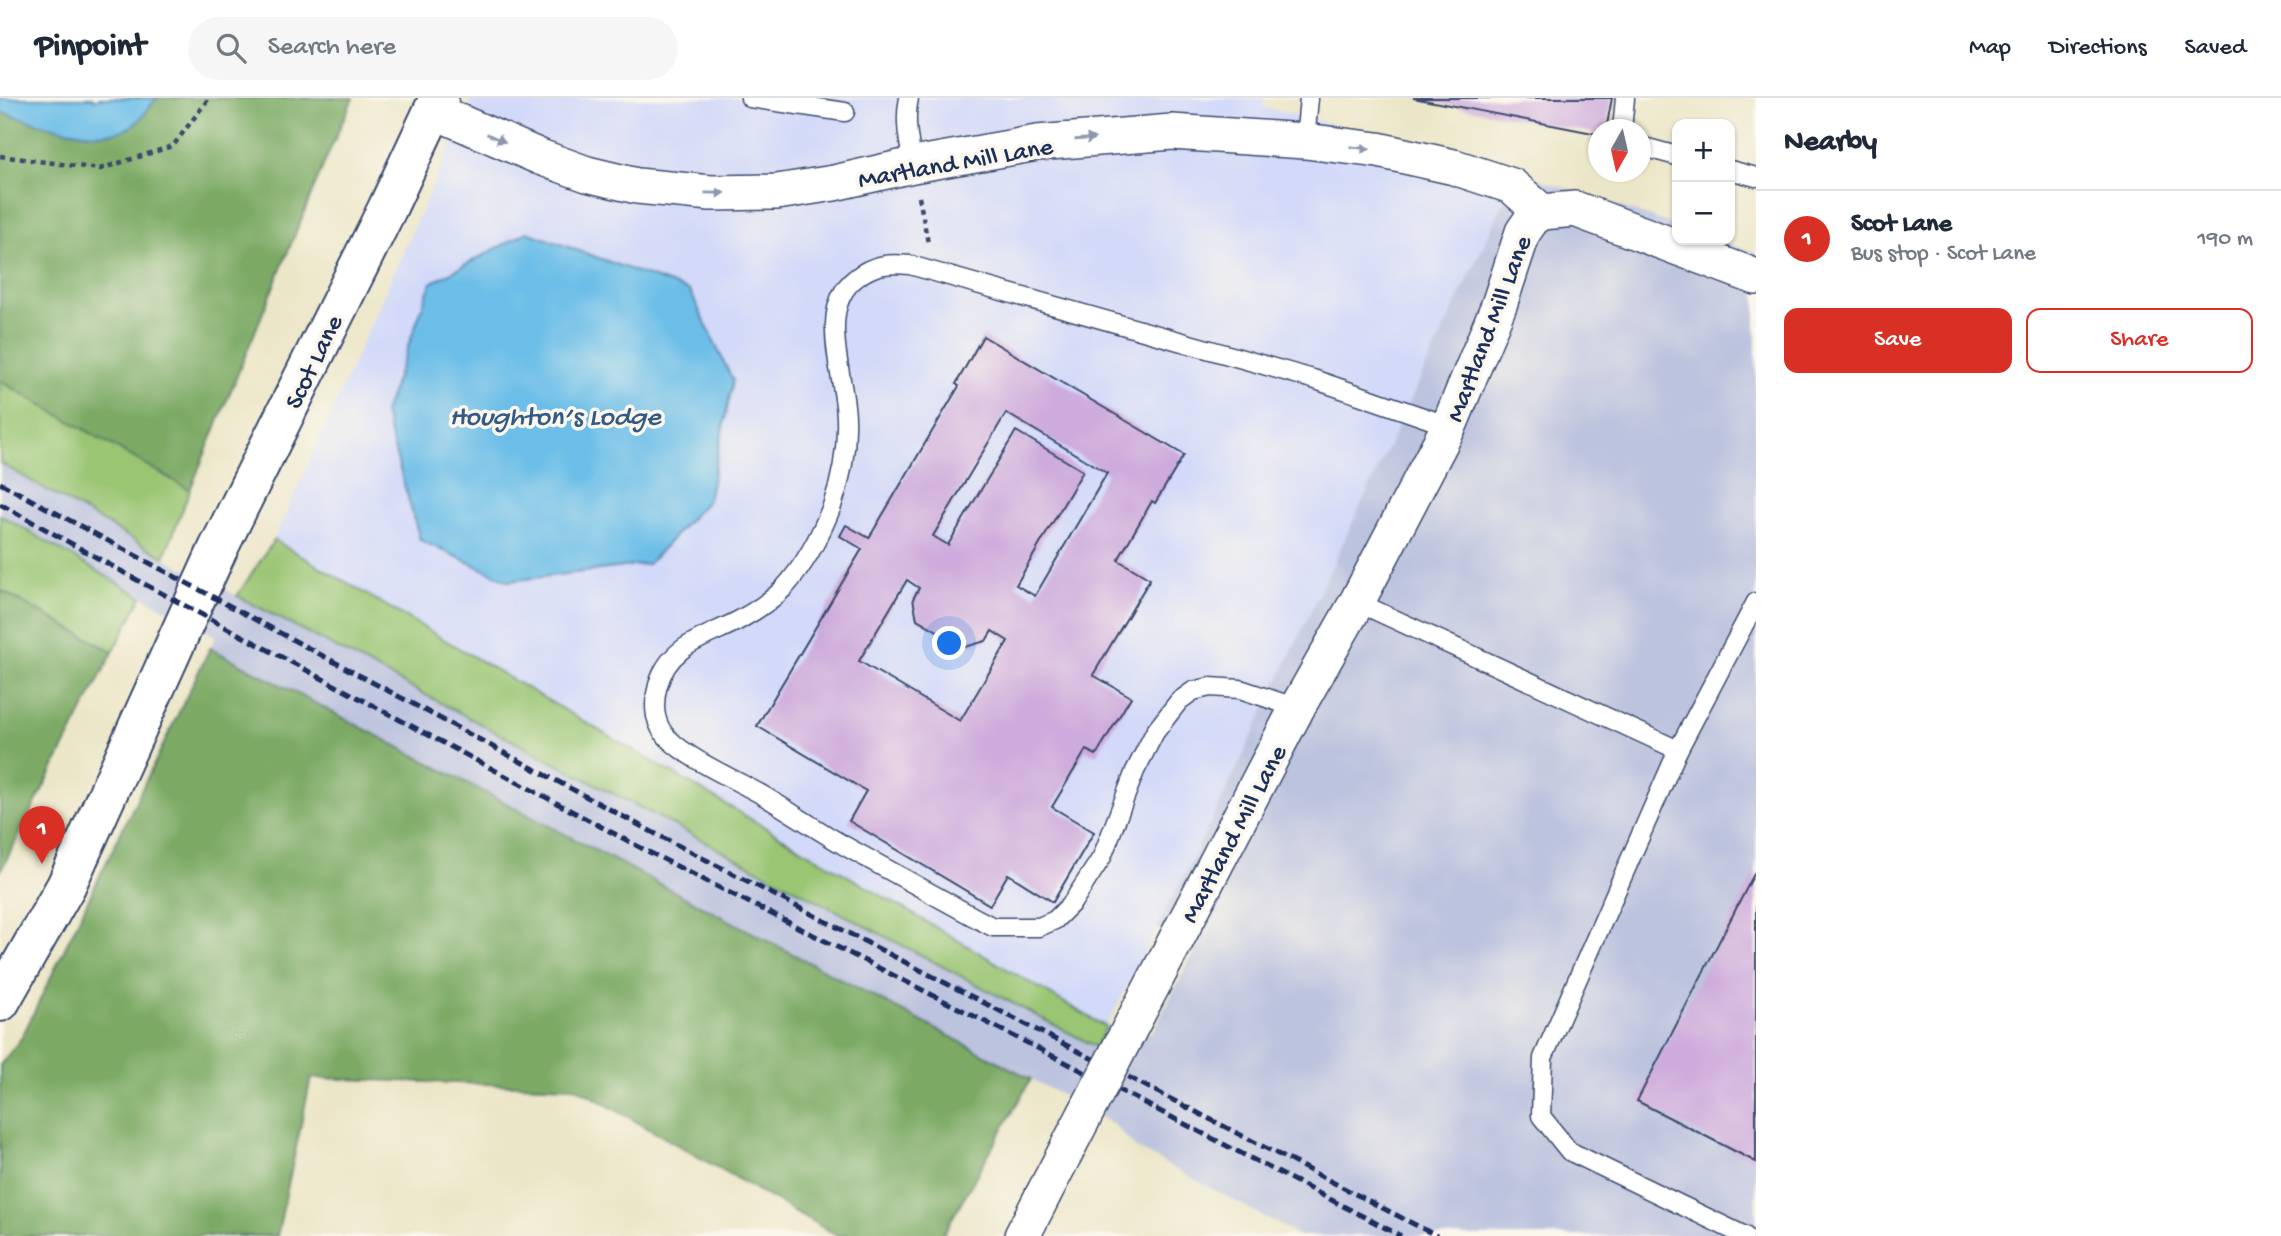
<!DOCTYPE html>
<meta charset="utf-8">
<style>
:root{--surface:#fff;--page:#f6f6f7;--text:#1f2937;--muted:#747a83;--line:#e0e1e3;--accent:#d93025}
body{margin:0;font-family:"Gochi Hand",sans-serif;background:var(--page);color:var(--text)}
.controls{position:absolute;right:21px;top:21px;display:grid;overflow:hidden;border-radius:14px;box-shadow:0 2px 5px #0004}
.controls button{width:63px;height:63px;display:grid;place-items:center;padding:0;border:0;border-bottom:2px solid var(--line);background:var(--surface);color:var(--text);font:35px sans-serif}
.compass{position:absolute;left:1588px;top:21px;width:63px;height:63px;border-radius:50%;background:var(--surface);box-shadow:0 2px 5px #0004;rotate:188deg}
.you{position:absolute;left:950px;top:546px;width:24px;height:24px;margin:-18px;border:5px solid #fff;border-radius:50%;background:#1a73e8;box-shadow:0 0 0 10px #1a73e833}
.badge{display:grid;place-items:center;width:46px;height:46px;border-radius:50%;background:var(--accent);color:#fff;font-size:23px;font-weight:700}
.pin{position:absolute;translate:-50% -58px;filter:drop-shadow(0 2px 4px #0008)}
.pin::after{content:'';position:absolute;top:37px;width:24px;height:21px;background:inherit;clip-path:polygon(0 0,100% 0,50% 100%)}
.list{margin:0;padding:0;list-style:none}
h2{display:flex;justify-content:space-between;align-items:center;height:91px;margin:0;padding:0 28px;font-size:30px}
h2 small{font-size:23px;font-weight:400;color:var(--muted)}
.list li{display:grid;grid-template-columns:46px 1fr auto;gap:21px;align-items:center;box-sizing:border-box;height:98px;padding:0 28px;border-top:2px solid var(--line)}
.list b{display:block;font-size:26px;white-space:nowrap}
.list p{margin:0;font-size:23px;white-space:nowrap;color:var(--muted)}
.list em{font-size:23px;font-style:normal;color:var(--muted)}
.actions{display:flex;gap:14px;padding:21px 28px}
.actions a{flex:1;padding:16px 0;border:2px solid var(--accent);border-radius:14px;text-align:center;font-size:24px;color:var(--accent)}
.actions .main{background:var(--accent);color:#fff}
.icon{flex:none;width:38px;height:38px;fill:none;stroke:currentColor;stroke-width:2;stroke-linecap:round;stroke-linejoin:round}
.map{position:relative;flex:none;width:1756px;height:1138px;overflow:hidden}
header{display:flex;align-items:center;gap:42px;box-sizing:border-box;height:98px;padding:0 35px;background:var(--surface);border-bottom:2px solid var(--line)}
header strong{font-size:33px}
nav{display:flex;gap:38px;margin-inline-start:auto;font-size:24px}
.search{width:490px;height:63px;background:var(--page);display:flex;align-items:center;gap:18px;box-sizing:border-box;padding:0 24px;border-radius:38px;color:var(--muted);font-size:26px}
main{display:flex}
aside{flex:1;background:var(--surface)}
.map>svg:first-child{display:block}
</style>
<header>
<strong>Pinpoint</strong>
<div class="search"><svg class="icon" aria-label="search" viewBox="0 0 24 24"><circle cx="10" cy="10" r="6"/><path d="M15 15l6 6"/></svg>Search here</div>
<nav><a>Map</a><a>Directions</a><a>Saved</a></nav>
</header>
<main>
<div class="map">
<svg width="1756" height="1138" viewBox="0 0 1756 1138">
<rect width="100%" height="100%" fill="#fbf7ec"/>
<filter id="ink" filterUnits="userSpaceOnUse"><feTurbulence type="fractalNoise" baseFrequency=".0143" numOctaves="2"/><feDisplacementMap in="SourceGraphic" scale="14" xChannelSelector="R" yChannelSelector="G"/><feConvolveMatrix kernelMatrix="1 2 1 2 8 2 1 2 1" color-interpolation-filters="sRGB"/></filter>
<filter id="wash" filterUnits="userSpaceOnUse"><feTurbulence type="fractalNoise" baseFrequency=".00686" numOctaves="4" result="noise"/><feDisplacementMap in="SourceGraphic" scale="28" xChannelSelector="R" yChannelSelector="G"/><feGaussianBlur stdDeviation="1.57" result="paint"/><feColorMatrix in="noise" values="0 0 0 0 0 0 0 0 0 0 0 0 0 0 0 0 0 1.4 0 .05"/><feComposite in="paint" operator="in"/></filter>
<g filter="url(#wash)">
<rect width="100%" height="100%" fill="#ece6c8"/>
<path fill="#d2d9f9" d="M472,0H1264L1263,9L1518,74L1216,714L1106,929L274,442Z"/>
<path fill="#bcc3de" d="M1518,74L1677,128V142H1717L1756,155V1138H1300L1136,1050L1114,1027L1067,1000L210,550L216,538L143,499L113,554L0,492V283L190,392L164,459L237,498L274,442L1106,929L1152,935L1196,850L1157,830L1216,714Z"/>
<g fill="#9ac573" stroke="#5a7a68" stroke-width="2">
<path d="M0,283L190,392L164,459L0,365Z"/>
<path d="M0,417L142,499L113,554L0,492Z"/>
<path d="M274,442L1106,929L1096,949L237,498Z"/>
</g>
<g fill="#7baa65" stroke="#4b6c62" stroke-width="2">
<path d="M157,0H353L326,61L190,392L0,283V14C35,23 105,51 136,25C144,18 150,8 157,0Z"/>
<path d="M0,492L113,554L0,774Z"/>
<path d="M210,550L1031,981L942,1138H838L575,989L311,980L277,1138H0V967L22,939Z"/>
</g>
<g fill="#6cbee8" stroke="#4476a3" stroke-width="2">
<path d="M0,0H91L96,2L99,0H157C150,8 144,18 136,25C105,51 35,23 0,14Z"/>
<path d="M527,134L690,193L733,283L708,402L648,466L509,483L420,442L384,315L431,185Z"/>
</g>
<g id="blocks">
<g fill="#cdabdc" fill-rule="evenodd">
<path d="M1413,0H1612L1606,32H1598V36Z"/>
<path d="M983,238L1184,357L1155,405L1152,403L1118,462L1150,481L1093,577L1131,599L1096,657L1086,652L1052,709L1094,734L1053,804L1008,776L990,807L849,723L866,693L757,628L862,451L840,438L846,427L869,440L959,288L956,286ZM1006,315L1107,375L1035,498L1016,487L1083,373L1016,333L948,447L933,438ZM907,482L919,490L913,501L917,521L965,549L986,543L992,533L1008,543L960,623L859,563Z"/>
<path d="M1756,772V1064L1637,1003Z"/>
</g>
</g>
</g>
<g filter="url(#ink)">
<use href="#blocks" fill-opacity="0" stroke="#3a4a6e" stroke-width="2"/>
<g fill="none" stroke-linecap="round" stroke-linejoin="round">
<g stroke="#3a4a6e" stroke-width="21">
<g id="service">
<path d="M750,0L845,14"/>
<path d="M909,0C904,22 909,45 913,67"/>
<path d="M1622,32L1625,0"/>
<path d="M1305,43L1309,0"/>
<path d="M1640,48L1677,58"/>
<path d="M1730,72L1756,79"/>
<path d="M1357,504L1678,652"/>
<path d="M1297,610L1240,591L1210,589L1193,593L1179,603L1155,634L1135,673L1102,759L1072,805L1055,822L1039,829H993L974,819C931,795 888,772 845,748C817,732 791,714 764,698C738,683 688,661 669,641C662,635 658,627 656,618C654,607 655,597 658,587C670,545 707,540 741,521C755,513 772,502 784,490C804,468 821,436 832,408C842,380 847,350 846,320C845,278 816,210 856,180C873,166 889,165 910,167L1313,281L1449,328"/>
<path d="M1745,1138L1569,1053L1541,1018L1543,960L1678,652L1756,504"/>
</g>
</g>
<g stroke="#3a4a6e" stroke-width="38">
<g id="minor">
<path d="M434,13L540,59L587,76L637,88L711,95L777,94L834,85L913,67L1037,45L1172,34L1305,43L1378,52L1454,69L1512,88L1542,114"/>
<path d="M1542,114L1575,111L1756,179"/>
<path d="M1177,840L1297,610L1357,504L1449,328L1499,207L1523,134L1532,121L1542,114"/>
<path d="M1022,1138L1043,1097"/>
</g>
</g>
<g stroke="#3a4a6e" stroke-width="42">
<path id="tertiary" d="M0,904L66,788L218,451L387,111L439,0"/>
</g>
<g stroke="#3a4a6e" stroke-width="4.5" stroke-dasharray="5 5" stroke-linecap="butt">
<path d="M0,58L100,71L173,48L209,0"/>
<path d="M919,99L928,145"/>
</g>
<use href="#service" stroke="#fff" stroke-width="18"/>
<use href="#minor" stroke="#fff" stroke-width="35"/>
<use href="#tertiary" stroke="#fff" stroke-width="38"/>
<g stroke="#1b2f5e" stroke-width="5" stroke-dasharray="10 5" stroke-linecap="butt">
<path d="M0,385L654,735L1437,1138"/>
<path d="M0,406L148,488L645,752L1063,963L1401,1138"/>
</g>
<g stroke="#3a4a6e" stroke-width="38" stroke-linecap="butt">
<path id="minor-bridge" d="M1043,1097L1177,840"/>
</g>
<use href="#minor-bridge" stroke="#fff" stroke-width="35"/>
</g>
<defs><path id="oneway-solid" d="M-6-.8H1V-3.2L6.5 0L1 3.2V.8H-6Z" transform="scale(1.75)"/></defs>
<g fill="#8d97ae">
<use href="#oneway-solid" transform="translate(496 40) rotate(24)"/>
<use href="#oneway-solid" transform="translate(1085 41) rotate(-4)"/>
<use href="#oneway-solid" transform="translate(1360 50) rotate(7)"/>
<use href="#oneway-solid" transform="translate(715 95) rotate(1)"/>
</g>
</g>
<g text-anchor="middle" stroke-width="7" stroke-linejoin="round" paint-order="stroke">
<g font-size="26" fill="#1b2f5e" stroke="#fbf7ec">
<text transform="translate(955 63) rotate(-10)" y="9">Martland Mill Lane</text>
<text transform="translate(1487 230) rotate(-69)" y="9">Martland Mill Lane</text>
<text transform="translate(312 263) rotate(-64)" y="9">Scot Lane</text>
<text transform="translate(1232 735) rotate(-62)" y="9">Martland Mill Lane</text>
</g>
<g font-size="28" font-style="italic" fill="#335a87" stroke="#fbf7ec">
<text x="555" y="326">Houghton’s Lodge</text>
</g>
</g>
</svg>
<div class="controls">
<button>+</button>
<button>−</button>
</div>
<svg class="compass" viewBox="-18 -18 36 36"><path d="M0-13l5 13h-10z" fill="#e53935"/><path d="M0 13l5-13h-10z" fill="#747a83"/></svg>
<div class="you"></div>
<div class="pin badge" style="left:42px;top:766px">1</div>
</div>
<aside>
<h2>Nearby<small></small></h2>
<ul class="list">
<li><span class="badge">1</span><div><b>Scot Lane</b><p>Bus stop · Scot Lane</p></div><em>190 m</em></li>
</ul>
<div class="actions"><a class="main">Save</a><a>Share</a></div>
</aside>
</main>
